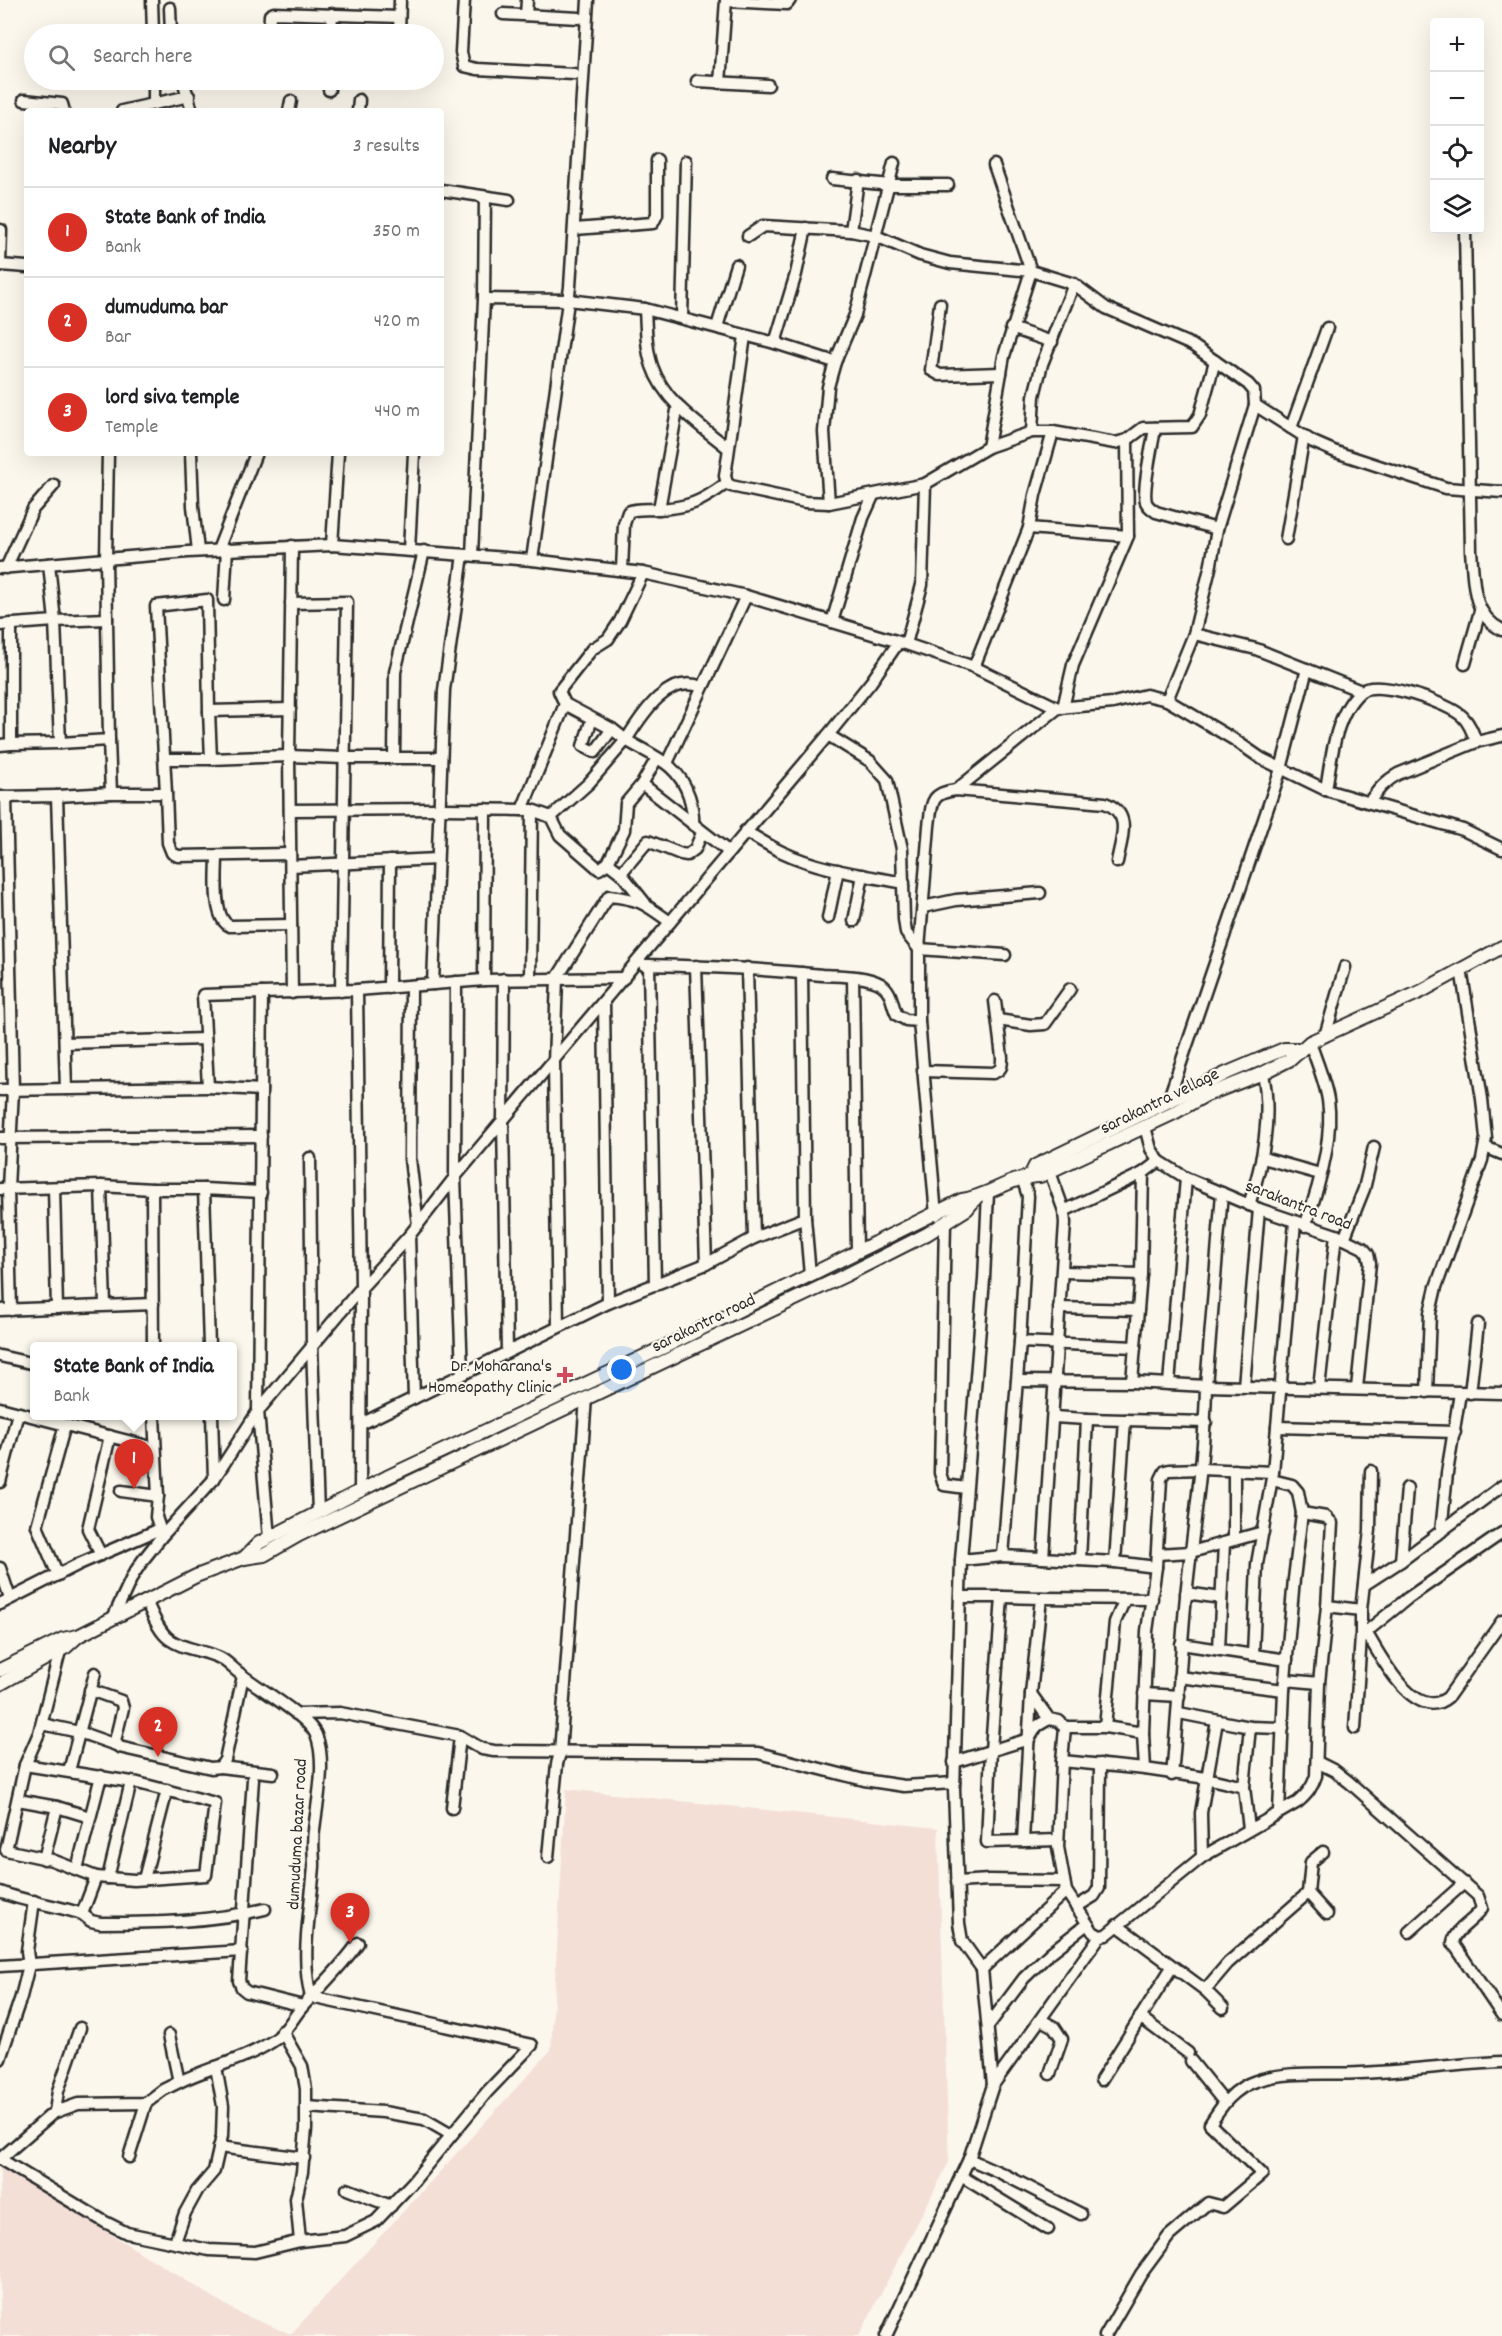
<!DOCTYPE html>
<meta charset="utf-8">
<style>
:root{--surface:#fff;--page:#f2f2f2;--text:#202124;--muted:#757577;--line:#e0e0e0;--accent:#d93025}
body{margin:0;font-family:Dekko,sans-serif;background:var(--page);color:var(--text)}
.controls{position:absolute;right:18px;top:18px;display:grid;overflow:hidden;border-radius:6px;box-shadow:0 6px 24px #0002}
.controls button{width:54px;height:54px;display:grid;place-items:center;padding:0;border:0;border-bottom:2px solid var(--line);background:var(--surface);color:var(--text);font:30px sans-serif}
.you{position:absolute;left:622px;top:1370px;width:21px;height:21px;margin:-15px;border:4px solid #fff;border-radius:50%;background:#1a73e8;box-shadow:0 0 0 9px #1a73e833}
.badge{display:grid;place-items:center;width:39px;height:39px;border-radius:50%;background:var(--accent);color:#fff;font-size:20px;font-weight:700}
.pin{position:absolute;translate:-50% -50px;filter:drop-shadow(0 2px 3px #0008)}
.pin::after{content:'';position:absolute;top:32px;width:21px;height:18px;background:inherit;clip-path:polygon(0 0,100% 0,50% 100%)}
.popup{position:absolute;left:30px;top:1342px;width:207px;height:78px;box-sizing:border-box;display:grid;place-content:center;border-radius:6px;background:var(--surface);filter:drop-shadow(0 2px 4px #0005);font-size:20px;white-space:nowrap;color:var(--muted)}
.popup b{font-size:22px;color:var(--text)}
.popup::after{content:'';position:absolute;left:50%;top:100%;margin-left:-12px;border:12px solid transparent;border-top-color:var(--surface)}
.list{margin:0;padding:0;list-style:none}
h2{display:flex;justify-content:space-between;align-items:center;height:78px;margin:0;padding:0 24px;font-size:26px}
h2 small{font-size:20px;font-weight:400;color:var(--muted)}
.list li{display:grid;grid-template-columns:39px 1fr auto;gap:18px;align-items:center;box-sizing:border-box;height:90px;padding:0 24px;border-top:2px solid var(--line)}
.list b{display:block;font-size:22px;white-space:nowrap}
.list p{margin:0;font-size:20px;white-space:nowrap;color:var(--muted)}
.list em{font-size:20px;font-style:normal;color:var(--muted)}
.icon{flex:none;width:33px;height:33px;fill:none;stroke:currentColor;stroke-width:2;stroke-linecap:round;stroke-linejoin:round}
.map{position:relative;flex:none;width:1502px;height:2336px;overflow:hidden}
.search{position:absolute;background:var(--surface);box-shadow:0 6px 24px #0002;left:24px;top:24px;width:420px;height:66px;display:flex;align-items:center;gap:15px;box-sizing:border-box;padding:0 21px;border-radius:33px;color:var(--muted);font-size:22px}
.panel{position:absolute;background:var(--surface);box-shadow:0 6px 24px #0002;left:24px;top:108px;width:420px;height:348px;border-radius:6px}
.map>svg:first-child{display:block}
</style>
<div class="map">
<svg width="1502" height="2336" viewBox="0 0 1502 2336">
<rect width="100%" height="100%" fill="#fbf7ec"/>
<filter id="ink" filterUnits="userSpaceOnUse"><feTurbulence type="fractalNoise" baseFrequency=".0167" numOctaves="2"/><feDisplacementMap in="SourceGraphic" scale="12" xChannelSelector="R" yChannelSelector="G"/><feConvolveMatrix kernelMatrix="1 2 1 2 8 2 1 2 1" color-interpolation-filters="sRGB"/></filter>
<g filter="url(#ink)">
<path fill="#f4dfd7" d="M566,1789L938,1828L949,2162L859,2336H0V2166L239,2313L291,2334L551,2050Z"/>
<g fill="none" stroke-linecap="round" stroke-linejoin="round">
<g stroke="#2b2b2b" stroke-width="15">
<g id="minor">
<path d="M152,0L153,34"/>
<path d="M464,0L461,52L464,66L477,69L574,74"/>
<path d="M726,1L787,4L790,0"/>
<path d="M170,8L171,34"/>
<path d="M503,14L579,18"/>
<path d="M526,15L527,0"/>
<path d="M269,34L270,15L274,13L399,17"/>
<path d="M331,34L332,14"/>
<path d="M399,34L400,0"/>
<path d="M154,80V103"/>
<path d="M183,80L192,111"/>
<path d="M697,81L768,85"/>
<path d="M720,83L726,0"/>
<path d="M329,90V80"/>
<path d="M24,100L62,104L64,111"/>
<path d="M122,111L189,96"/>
<path d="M289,111L291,101"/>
<path d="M358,111L359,100"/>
<path d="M832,179L890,185H948"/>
<path d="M441,190L509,200"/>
<path d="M575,229L653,223L657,215V160"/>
<path d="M1465,230L1471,551C1474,582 1471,614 1502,630"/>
<path d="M851,231L858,180"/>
<path d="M748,236L763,226L851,231L876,236L920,255L950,263L1031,271L1074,284L1106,308L1192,345L1248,384L1254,391L1255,405L1217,529L1211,564L1194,634L1167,700"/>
<path d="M0,265L1,230"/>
<path d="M0,265L27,267"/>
<path d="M484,299L568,300L645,309L775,343L835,362"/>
<path d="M940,304L931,370L940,375L1001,373"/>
<path d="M645,309C646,328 646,348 652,366C664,402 700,425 728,448"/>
<path d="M682,318L686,161"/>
<path d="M717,327L736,265"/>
<path d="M1011,328L1052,342"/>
<path d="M745,336L725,476L727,483L731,486L805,502L829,503L925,484L988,447L1032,432H1053L1115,443L1127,440L1143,428L1192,427L1200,415L1215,361"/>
<path d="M775,343L796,274L806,228"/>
<path d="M1255,405L1313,442L1336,452L1446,488L1502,492"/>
<path d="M1155,428C1153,443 1142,489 1146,502C1148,507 1152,509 1156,512L1217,529"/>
<path d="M1291,428L1327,328"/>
<path d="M1032,432L1034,396L1042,364L1074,284"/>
<path d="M988,447L1004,356L1031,271L994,165"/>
<path d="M191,453L193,506L198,551"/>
<path d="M829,503L824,432L828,387L835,362L855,315L894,163"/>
<path d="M659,509L678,405"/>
<path d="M1029,528L1128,536"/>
<path d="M1286,539L1304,436"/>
<path d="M332,545L338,453"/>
<path d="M292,546L289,756L292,993"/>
<path d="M218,550L256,453"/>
<path d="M409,550L414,453"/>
<path d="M472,555L484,299L485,197"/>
<path d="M532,560L570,287L588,0"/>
<path d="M0,568L188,552L332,545L532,560L643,573L746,596L906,644L974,667L1058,708L1113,703L1146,695L1167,700L1233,739L1262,759L1326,790L1463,830L1502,849"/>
<path d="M6,568L33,509L54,485"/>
<path d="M622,570L624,524L628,512C637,508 647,510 656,509C689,508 701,502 727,483"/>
<path d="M224,600L227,549"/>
<path d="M291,603L347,602L341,991"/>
<path d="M832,622L863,518L873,496"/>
<path d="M0,625L55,621L49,564"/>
<path d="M1194,634L1256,649L1361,691"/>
<path d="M906,644L922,585L925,484"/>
<path d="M1465,664L1480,611"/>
<path d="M974,667L1029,528L1035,495L1053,432"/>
<path d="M565,704L559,691L592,649L608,639L620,621L643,573"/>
<path d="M1063,708L1073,665L1128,536L1127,440"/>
<path d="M209,711L211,759L289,756L344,758H441"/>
<path d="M592,719L583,746L595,752L612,729"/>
<path d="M828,735L870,761L887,780L902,849L904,919L906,933L919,949L1005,955"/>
<path d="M109,740L111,793H166L156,606L207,600L209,711L290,709"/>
<path d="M60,743L109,740L106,559L108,453"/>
<path d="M11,744L60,743L55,621L107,619"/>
<path d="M0,745L11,744V624"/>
<path d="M394,758L395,672L424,551"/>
<path d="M164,759H211"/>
<path d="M667,763L746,596"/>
<path d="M642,784L729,852"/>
<path d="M956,790L1058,708"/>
<path d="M1326,790C1331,759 1335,714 1360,692C1377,678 1449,703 1463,717C1470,724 1473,733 1476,742"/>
<path d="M166,793L168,843L172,853L178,856L290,854"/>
<path d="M57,796L111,793"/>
<path d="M0,797L57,796L66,1089"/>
<path d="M6,797L13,1090L8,1188L11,1310"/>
<path d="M1369,802C1378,790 1385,781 1398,774L1476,742L1502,736"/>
<path d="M290,810L439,809L532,810L530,979"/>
<path d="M522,810L565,704L612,729L626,740C642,715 667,673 702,687"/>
<path d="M532,810L551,817L589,783L626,740C654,757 678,763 689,796C692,806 694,814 693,825"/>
<path d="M551,817L560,835L599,869L608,863L621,873L645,903"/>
<path d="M745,831C757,838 769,846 782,852C820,870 863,875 904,883"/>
<path d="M217,856C217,873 212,919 230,926L291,925"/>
<path d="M608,863L624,830L626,803L642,784L657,758"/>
<path d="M291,866L437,859"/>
<path d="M621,873L648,841L681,854L687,855L695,849L702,833"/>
<path d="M923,907L956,900L1040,893"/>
<path d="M828,918L838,870"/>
<path d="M854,921L863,875"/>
<path d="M644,965C703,966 763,969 822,975C840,976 865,975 881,984C893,992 891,1004 897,1015L906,1020L919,1021"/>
<path d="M649,965L655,1285"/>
<path d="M696,966L706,1264"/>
<path d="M747,968L754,1238"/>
<path d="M853,977L857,1251"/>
<path d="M504,979L503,1122L507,1351"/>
<path d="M484,980L485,809"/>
<path d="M456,982L455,1177L462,1374"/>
<path d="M433,984L444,690L463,555"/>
<path d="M411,986L410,1159L418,1225"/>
<path d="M389,988L390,861"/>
<path d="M357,990L361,1288L360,1492"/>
<path d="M262,993L258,1411L269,1538"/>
<path d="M604,1001L608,1303"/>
<path d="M998,1020L1031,1025L1045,1024L1070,989"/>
<path d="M1325,1036L1345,967"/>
<path d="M65,1043L205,1039"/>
<path d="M923,1071L993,1073C1002,1070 1002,1066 1002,1057L995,1001"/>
<path d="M208,1087L261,1090"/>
<path d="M0,1090L208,1087L203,995L357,990L484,980L624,978"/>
<path d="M1168,1101L1281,769L1307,669"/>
<path d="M1145,1127L1151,1149L1159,1161L1186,1178L1259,1209L1336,1235L1363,1248L1368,1254L1370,1263L1357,1388"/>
<path d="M0,1138L261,1136"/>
<path d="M1485,1147L1502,1154"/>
<path d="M310,1158L312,1346L318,1513"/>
<path d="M1263,1158L1320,1174"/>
<path d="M1143,1173L1141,1274L1132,1382L1206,1386C1205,1456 1193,1526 1186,1596C1180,1656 1178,1715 1172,1775"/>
<path d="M101,1186L105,1305"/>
<path d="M54,1188L57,1308"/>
<path d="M0,1189L101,1186L152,1189L153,1346"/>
<path d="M152,1189H204"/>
<path d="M988,1193L984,1279L961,1560L954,1789L959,1923L962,1941L982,1969L993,2085"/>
<path d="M1222,1193L1206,1386L1502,1393"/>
<path d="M1249,1205C1263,1162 1272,1118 1263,1073"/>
<path d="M1064,1211L1143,1173L1159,1161"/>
<path d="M936,1215L919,1021V949L929,826C932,803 930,793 956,790L1105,803C1133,814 1121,839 1117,862"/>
<path d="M805,1218L810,1275"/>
<path d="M945,1222L940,1473L944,1485L966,1488"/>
<path d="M1305,1226C1318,1190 1334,1138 1328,1100C1325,1081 1316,1061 1310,1042"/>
<path d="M409,1236L414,1398"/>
<path d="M1344,1239L1364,1189L1374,1147"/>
<path d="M1063,1272L1141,1274"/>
<path d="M1059,1308L1138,1310"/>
<path d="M0,1310L153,1304"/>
<path d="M558,1326L554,1063L557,978L609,896C641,899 645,904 670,922"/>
<path d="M1020,1342L1135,1347"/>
<path d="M209,1346L204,1189L261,1192"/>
<path d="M0,1356L35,1364"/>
<path d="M1017,1381L1132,1382"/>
<path d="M1169,1384L1186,1178"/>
<path d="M1244,1386L1259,1209"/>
<path d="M1319,1388L1336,1235"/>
<path d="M1427,1392L1430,1313L1436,1287L1482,1160L1486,1138L1482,1099L1461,969"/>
<path d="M1470,1393L1478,1324"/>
<path d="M0,1408L155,1448"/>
<path d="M154,1416L158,1496"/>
<path d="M212,1416L214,1479"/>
<path d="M1053,1417L1087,1419L1080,1560"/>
<path d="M1087,1419L1125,1420L1115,1562"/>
<path d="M1125,1420L1206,1422"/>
<path d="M361,1424L608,1303L706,1264L754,1238L805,1218L802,973"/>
<path d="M1277,1427L1455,1432"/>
<path d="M1234,1470V1539"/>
<path d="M1272,1480L1292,1485L1298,1492L1302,1513L1294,1579L1284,1690L1279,1812"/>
<path d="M0,1482L18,1413"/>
<path d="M121,1491L158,1496L156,1517L162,1535"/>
<path d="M1441,1532L1447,1473L1460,1393"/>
<path d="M1157,1554L1191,1552L1263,1532"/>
<path d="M101,1555L88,1529L110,1436"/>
<path d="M1003,1556L1115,1562L1156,1567"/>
<path d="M1043,1558L1065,1223L1064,1211L1050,1172"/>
<path d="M961,1560L1003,1556L1020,1342L1028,1196L1022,1178"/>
<path d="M1401,1561L1407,1488"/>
<path d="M0,1568L10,1598"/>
<path d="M58,1575L37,1526L65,1425"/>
<path d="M1364,1585L1401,1561L1502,1486"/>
<path d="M1186,1593L1221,1598"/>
<path d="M960,1597H1002L991,1750L987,1842L1058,1840"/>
<path d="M1002,1597L1041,1598L1031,1694L1023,1841"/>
<path d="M1041,1598L1152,1599"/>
<path d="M0,1604L79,1564L160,1529"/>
<path d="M1327,1606L1361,1610"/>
<path d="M113,1618L133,1575L143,1560L162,1536L214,1479L258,1411L361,1288L409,1236L455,1177L828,735L871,682L898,643"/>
<path d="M1366,1632C1380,1655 1415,1725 1448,1697L1502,1621"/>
<path d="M1361,1636L1408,1598L1502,1533"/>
<path d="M1181,1644L1287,1660"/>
<path d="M1219,1649L1224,1543"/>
<path d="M1253,1655L1257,1564L1273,1472L1295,1222"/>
<path d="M1179,1677L1284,1690"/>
<path d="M1286,1680L1319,1683"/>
<path d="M90,1690L121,1701L123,1708L115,1741L119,1747L211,1768L220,1767L225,1760L243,1676"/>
<path d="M1031,1694L1049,1719L1059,1721L1065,1727H1105L1143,1733"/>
<path d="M1144,1694L1179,1696"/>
<path d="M1179,1713L1250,1727L1283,1728"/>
<path d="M296,1714L340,1713L460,1736L482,1749L494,1751L758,1753L864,1780L904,1786L954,1783"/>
<path d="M42,1724L79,1732L116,1745"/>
<path d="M1105,1727L1115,1622L1125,1599"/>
<path d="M1355,1728L1361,1636V1610L1370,1530L1371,1471"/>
<path d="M1062,1761L1065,1727"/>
<path d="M954,1762L1029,1739L1037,1726L1049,1719"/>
<path d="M1317,1762L1335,1771L1349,1782L1478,1896L1482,1908C1475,1921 1454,1929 1453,1943L1502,2015"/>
<path d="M25,1765L138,1783L215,1803L206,1875L134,1880L96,1877"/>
<path d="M220,1767L273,1773"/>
<path d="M1145,1769L1062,1761L1058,1847L1066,1891L1093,1932L1100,1936L1106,1935L1202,1857L1298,1802C1307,1794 1312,1788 1316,1776L1319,1683L1327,1606L1332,1523L1326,1517L1302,1513"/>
<path d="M69,1771L95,1673"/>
<path d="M253,1779L239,1981L242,1988L247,1992L303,2006"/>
<path d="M1244,1787L1206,1778L1145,1769L1143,1733L1147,1631L1156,1567L1161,1479L1165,1471L1169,1470L1201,1469L1273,1472"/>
<path d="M18,1800L57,1807L44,1859"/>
<path d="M57,1807L90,1817"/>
<path d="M452,1808L460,1736"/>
<path d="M1249,1829L1244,1787L1250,1727"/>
<path d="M548,1857L557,1764L560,1753L586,1398"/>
<path d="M1202,1857L1201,1813L1217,1721"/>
<path d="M77,1869L101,1776"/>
<path d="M108,1878L131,1782"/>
<path d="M144,1879L167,1790"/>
<path d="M957,1882L989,1880L1064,1881"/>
<path d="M0,1892C26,1902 55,1905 82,1914L96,1877L52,1860L6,1850L25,1765L39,1733L60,1651"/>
<path d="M1308,1893L1327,1914"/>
<path d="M1076,1907L1094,1896L1099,1888L1100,1764"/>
<path d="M82,1914L91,1921L100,1923C155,1923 211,1922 265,1909"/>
<path d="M1117,1925L1205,1990L1223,2008"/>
<path d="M1409,1932L1464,1883"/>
<path d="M0,1966L242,1951"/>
<path d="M982,1969L1066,1891"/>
<path d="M1205,1990L1228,1963L1308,1893L1311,1862L1323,1852"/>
<path d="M1140,2017L1188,2053"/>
<path d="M1041,2020L1054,2027L1062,2039L1050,2074"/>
<path d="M988,2026L1024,1978L1050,1953L1087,1924"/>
<path d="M282,2031L302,2066L306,2089V2129L302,2172L296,2199L300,2241"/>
<path d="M169,2035L179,2082C210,2067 244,2060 273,2041C285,2034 294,2016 303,2006C322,1985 342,1966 358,1943"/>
<path d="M0,2059L21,1997L29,1965L27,1951L34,1901"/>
<path d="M1191,2061L1224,2102"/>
<path d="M1101,2080L1172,1967"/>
<path d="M306,2107L383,2112L424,2119L450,2134"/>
<path d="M55,2112L58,2091L80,2028"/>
<path d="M219,2147L304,2158"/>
<path d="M129,2157L146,2103"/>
<path d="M0,2159L105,2222L127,2233L209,2250L255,2252L300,2241L345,2236L376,2221L412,2183L487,2092L532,2045L311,1997C300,1955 311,1908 314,1866C314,1854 312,1842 314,1830C317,1802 327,1762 316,1735C309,1717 258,1688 242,1675C234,1670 228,1662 220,1658C204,1650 184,1650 169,1639C158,1631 152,1613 146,1601"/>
<path d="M0,2159L53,2113L78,2104L146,2103L163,2090L179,2082"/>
<path d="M969,2159L1001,2173L1081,2214"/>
<path d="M961,2176L1048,2229"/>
<path d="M347,2189L391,2206"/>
<path d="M175,2242L185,2213L197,2191L214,2171L222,2136L223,2106L216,2067"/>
<path d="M886,2336L969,2159L993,2085L1100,1936"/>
<path d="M1105,2336L1141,2274L1169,2236L1208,2203L1223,2207L1262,2174L1210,2124C1221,2106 1234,2088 1256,2081C1288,2070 1327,2075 1360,2073C1408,2071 1455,2064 1502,2062"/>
</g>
</g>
<g stroke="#2b2b2b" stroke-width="16">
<g id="tertiary">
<path d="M1030,1176L1035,1166L1227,1073L1284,1049H1301"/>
<path d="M244,1558L259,1543L387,1477L664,1347L962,1200C990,1196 1011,1176 1040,1176L1174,1113L1204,1096L1263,1073L1291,1059L1310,1042L1422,991L1502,947"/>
<path d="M0,1670L63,1639L78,1636L196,1576L244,1558L264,1555L299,1535L848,1274L927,1234L967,1209L976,1198"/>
<path d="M0,1684L66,1647L78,1636"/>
</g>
</g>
<use href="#minor" stroke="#fbf7ec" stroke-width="10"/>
<use href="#tertiary" stroke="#fbf7ec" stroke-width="12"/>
</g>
</g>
<path fill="#d1495b" stroke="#fbf7ec" stroke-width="2" d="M562 1366h6v6h6v6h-6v6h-6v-6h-6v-6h6z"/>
<g text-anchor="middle" stroke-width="4.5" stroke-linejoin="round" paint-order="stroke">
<g font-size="18" fill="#2b2b2b" stroke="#fbf7ec">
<text transform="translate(1159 1100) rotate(-26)" y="6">sarakantra vellage</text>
<text transform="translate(1299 1204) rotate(21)" y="6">sarakantra road</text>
<text transform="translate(703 1322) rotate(-26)" y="6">sarakantra road</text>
<text transform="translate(296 1834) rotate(-87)" y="6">dumuduma bazar road</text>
</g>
<g font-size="18" fill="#2b2b2b" stroke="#fbf7ec" text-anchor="end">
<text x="552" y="1371">Dr. Moharana's<tspan x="552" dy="21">Homeopathy Clinic</tspan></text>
</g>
</g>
</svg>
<div class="controls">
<button>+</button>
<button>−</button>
<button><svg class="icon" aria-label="locate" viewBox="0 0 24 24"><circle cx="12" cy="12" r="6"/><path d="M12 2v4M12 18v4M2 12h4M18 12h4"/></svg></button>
<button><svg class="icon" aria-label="layers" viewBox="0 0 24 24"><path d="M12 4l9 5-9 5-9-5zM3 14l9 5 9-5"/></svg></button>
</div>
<div class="you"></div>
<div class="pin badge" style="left:134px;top:1489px">1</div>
<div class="popup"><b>State Bank of India</b>Bank</div>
<div class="pin badge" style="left:158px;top:1757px">2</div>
<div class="pin badge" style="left:350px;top:1943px">3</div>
<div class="search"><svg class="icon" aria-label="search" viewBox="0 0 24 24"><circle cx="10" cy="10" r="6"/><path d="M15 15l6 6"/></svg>Search here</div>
<section class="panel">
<h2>Nearby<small>3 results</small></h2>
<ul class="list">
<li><span class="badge">1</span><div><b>State Bank of India</b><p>Bank</p></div><em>350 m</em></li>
<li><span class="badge">2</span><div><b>dumuduma bar</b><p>Bar</p></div><em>420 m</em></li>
<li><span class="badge">3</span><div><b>lord siva temple</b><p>Temple</p></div><em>440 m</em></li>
</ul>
</section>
</div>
